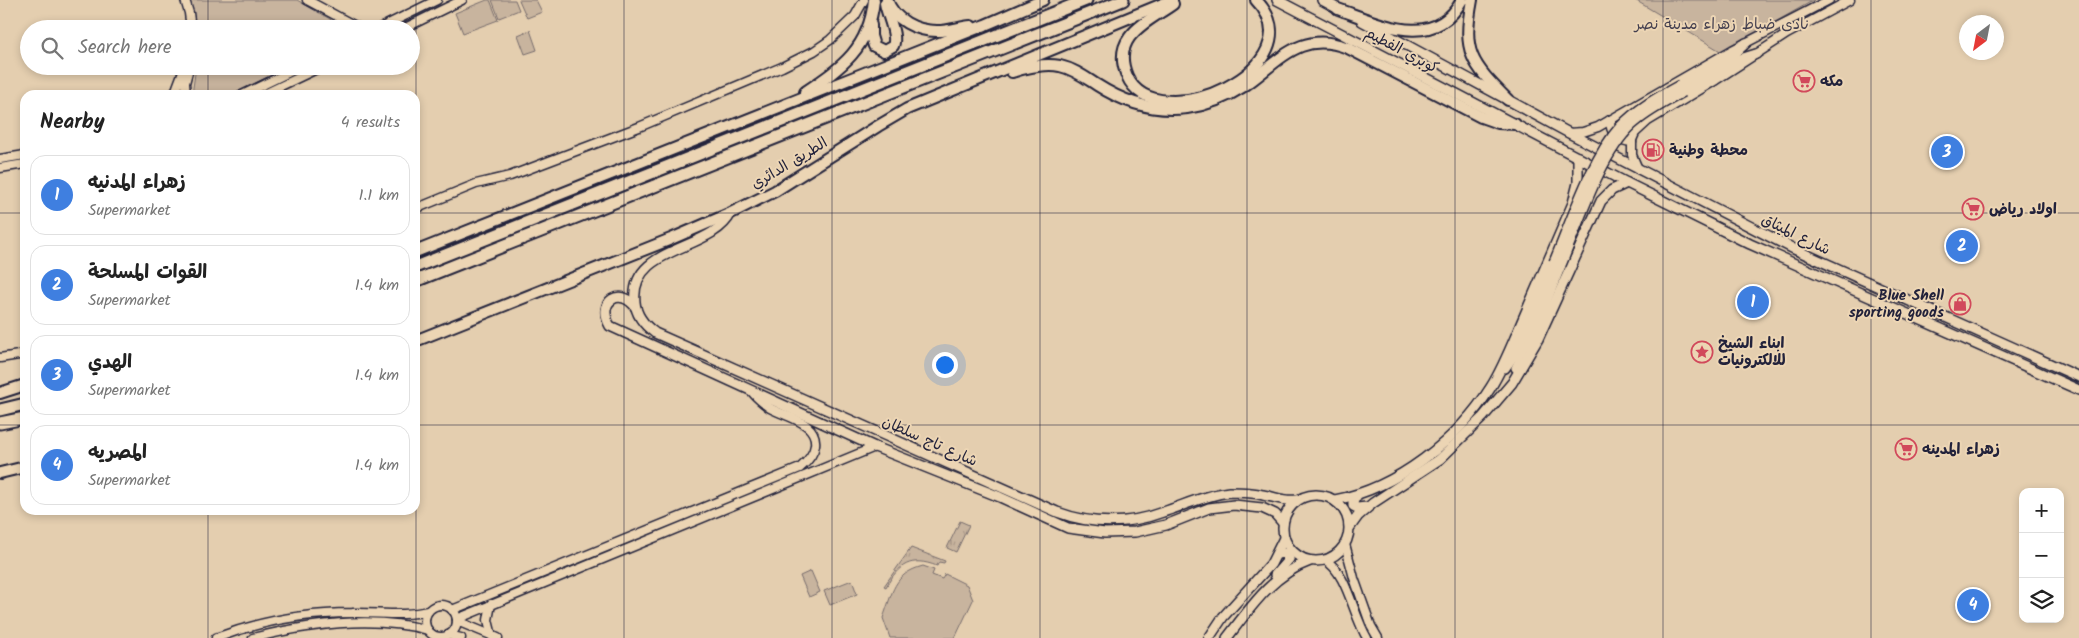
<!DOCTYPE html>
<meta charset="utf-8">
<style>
:root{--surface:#fff;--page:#f2f2f2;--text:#222;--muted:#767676;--line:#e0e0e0;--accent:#d1495b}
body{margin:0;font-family:Kalam,"Playpen Sans Arabic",sans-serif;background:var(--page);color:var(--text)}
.controls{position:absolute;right:15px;bottom:15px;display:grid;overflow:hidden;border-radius:10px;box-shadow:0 2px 8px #0003}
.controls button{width:45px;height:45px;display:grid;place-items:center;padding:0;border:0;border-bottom:1px solid var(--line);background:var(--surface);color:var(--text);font:25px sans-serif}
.compass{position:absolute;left:1959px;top:15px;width:45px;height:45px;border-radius:50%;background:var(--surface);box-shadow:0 2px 8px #0003;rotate:212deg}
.you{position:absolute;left:944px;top:364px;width:18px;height:18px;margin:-12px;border:4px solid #fff;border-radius:50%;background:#1a73e8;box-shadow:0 0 0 8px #1a73e833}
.badge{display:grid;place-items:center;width:32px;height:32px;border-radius:50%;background:var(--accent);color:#fff;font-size:16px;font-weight:700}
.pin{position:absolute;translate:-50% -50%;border:2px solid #fff;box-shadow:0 1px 5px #0006}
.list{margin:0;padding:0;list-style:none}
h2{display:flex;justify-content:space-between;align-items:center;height:65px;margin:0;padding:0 20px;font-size:21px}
h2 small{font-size:16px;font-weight:400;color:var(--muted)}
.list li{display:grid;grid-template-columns:32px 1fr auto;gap:15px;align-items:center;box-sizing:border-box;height:80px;margin:0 10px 10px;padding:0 10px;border:1px solid var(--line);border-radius:15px}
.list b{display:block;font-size:19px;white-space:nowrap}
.list p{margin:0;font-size:16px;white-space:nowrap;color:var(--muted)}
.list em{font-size:16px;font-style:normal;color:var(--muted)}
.icon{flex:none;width:28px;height:28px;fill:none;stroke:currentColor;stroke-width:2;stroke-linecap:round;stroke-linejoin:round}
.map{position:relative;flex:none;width:2079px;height:638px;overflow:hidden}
.search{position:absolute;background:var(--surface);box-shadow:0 2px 8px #0003;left:20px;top:20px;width:400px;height:55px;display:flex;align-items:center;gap:12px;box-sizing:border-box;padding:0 18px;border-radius:28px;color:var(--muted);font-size:19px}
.panel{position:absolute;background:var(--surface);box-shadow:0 2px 8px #0003;left:20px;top:90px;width:400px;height:425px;border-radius:15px}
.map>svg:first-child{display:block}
</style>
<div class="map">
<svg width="2079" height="638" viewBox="0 0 2079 638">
<defs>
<pattern id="grass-tufts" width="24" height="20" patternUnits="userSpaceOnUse" patternTransform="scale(1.25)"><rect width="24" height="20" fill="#c8b49e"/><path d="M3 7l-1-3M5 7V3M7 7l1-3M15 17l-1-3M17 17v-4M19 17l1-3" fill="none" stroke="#ac9a89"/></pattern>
</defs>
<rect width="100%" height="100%" fill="#e4ceaf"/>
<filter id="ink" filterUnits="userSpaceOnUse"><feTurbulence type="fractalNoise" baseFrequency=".02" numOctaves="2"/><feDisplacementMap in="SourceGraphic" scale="10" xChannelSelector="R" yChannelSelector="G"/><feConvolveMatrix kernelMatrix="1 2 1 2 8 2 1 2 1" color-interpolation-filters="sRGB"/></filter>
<g filter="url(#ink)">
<g fill="url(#grass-tufts)" stroke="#756b6c">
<path d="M960,521L969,525L956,552L947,548Z"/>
<path d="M911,548L945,561L944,563L939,562L937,566C911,556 899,564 886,587L884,586Z"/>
</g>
<g fill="#c8b49e" stroke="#756b6c">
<path d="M190,0H297L330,19L339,29H195Z"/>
<path d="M487,0H490L498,20L463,33L455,13Z"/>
<path d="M492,0H515L519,10L499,18Z"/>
<path d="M519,0H536L542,12L527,18Z"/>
<path d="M1635,0H1814L1722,52Z"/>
<path d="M530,30L537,50L525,54L518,35Z"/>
<path d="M196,66H290L231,95H192Z"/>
<path d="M923,566L934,570L932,575L942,579L945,574L967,585L973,600L955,638H890L883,618C893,592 893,574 923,566Z"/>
<path d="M811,571L820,592L809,597L800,576Z"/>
<path d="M852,580L857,594L830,605L824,591Z"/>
</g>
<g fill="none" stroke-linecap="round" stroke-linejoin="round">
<g stroke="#22223b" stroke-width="11">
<g id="tertiary">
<path d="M185,0L189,13L191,29"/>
<path d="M307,0L361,29"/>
<path d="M378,29L437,0"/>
<path d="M403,29L462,0"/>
<path d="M174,95L185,66"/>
<path d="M186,95L185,83L188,72"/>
<path d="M242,95L302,66"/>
<path d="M262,95L323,66"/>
<path d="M1610,120C1610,134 1618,141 1632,142"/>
<path d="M1569,133L1583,132L1598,127L1732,50L1829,0"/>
<path d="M0,159L25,155"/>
<path d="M0,168L25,164"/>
<path d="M1638,169L1632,155V140L1635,133L1648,121L1716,80L1787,34L1850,0"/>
<path d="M415,209L476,184L510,176L639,127L782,67L814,51L830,40L855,16L864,0"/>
<path d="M0,358L25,354"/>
<path d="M1345,544L1354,578L1371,626L1378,638"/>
<path d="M1325,560C1347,572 1353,615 1367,638"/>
<path d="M491,604L488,620L492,636"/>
<circle cx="441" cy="621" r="16"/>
<path d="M452,610L800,468C807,462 814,455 815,445C818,422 786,417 770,408C763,403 757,398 752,392"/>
<path d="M457,619L875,447"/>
<path d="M457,621L498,638"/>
<path d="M448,635L461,638"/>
<path d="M216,638C260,621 305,613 352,613C377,612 403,617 428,611"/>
<path d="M253,638C308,624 373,615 428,630"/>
</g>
</g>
<g stroke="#22223b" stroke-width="12">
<g id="secondary">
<path d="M1680,85L1731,57L1746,43"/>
<path d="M1683,92L1737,60L1756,54"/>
<path d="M731,213C712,252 629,245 635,302C636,315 644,325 655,333L1057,512C1092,525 1128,525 1163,512C1185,505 1205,495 1229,492C1240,492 1252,492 1263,495C1275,497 1285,502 1297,500"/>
<path d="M636,308C621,286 596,301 610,326L875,447L1000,497L1068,528L1105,533L1135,532L1166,525L1209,508L1234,505L1262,508L1275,514L1283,523"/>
<path d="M1505,368L1518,349L1554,262"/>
<path d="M1516,368L1530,341L1561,265"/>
<circle cx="1316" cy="528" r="33"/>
<path d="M1357,495L1353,502V506L1357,508L1367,507"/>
<path d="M1335,500C1397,488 1458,440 1491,387C1504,366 1513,342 1523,319C1540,280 1556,242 1573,203L1578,183V157"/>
<path d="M1350,527L1358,516L1373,503L1440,459L1483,417L1512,383L1538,339L1601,201L1612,190L1627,183"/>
<path d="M1275,575L1289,559L1284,553L1277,554"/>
<path d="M1209,638L1223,617L1271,564L1284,538"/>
<path d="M1227,638C1250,608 1273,574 1310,561"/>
</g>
</g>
<g stroke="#22223b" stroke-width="12">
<g id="primary">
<path d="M1277,0L1627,183L1750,244L2079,390"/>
<path d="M1322,0L1344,12"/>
<path d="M1362,21L1569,133L1794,249L2079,377"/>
</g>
</g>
<g stroke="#22223b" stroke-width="14">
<g id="trunk">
<path d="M887,0C894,20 916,31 937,31C949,31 960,27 971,26"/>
<path d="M1472,0C1462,53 1471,63 1508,100"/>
<path d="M1173,4C1148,22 1110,36 1127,76C1155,141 1321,66 1256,0"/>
<path d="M1338,9C1379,23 1434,52 1462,0"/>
<path d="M871,25V36L874,46L884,51L893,46C898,35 887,16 885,3"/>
<path d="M1012,72C1028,67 1044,63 1060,66C1074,69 1086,78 1097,85C1125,103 1155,112 1187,108C1208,105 1227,97 1244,86C1279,62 1300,29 1348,48L1481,117L1498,123L1515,124"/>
<path d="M805,92C842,67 869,49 874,0"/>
<path d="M415,252L985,25L1043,0"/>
<path d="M415,341L671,239L731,213L775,191L878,126L907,109L1172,0"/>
<path d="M0,393L25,385"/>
<path d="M0,473L25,467"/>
</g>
</g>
<g stroke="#22223b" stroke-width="15">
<g id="motorway">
<path d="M415,267L1086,0"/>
<path d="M415,281L1123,0"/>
<path d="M0,410L25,404"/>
<path d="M0,423L25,418"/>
</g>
</g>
<use href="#tertiary" stroke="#ecd5b4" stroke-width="8"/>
<use href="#secondary" stroke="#ecd5b4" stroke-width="9"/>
<use href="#primary" stroke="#ecd5b4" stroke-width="9"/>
<use href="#trunk" stroke="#ecd5b4" stroke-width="10"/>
<use href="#motorway" stroke="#ecd5b4" stroke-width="11"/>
<g stroke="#22223b" stroke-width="12" stroke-linecap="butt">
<g id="secondary-bridge">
<path d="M1554,262C1571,222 1591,159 1620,127C1637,109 1658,97 1680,85"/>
<path d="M1561,265C1579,223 1599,156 1632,125C1647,111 1666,102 1683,92"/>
</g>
</g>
<use href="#secondary-bridge" stroke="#ecd5b4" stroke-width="9"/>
</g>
</g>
<path fill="none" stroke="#22223b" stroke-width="1" stroke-opacity="0.55" d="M208,0V29M416,0V638M624,0V638M832,0V638M1040,0V638M1247,0V638M1455,0V638M1663,0V638M1871,0V638M208,66V95M0,213H25M415,213H2079M0,425H25M415,425H2079M208,510V638"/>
<defs>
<g id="supermarket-ring" transform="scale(1.125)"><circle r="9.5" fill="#ecd5b4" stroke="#d1495b" stroke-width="1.5"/><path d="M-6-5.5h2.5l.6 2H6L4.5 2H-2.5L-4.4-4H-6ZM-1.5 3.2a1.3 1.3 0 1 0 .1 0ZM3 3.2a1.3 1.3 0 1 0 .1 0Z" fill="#d1495b"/></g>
<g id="fuel-ring" transform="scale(1.125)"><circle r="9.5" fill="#ecd5b4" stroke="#d1495b" stroke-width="1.5"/><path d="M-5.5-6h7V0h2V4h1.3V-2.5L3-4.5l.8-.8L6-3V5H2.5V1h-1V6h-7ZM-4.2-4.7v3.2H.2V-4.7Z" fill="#d1495b"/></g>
<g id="shop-ring" transform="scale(1.125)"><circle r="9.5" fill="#ecd5b4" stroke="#d1495b" stroke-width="1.5"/><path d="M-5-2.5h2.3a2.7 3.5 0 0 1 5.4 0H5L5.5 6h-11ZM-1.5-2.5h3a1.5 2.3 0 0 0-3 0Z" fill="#d1495b"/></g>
<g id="sight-ring" transform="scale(1.125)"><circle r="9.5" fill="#ecd5b4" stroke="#d1495b" stroke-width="1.5"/><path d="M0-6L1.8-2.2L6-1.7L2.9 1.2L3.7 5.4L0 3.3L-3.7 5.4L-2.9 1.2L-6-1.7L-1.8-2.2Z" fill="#d1495b"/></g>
</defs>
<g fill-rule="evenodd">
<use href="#supermarket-ring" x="1804" y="81"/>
<use href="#fuel-ring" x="1653" y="150"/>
<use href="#supermarket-ring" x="1973" y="209"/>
<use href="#shop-ring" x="1960" y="304"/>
<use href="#sight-ring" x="1702" y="352"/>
<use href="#supermarket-ring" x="1906" y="449"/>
</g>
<g text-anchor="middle" stroke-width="4" stroke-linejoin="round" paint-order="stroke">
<g font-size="15" fill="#433f4f" stroke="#ecd5b4">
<text x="1722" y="29">نادى ضباط زهراء مدينة نصر</text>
</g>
<g font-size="15" fill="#22223b" stroke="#ecd5b4">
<text transform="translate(1402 50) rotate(28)" y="5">كوبري الفطيم</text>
<text transform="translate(789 163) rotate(-31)" y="5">الطريق الدائري</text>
<text transform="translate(1796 234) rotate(26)" y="5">شارع الميثاق</text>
<text transform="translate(930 441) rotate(24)" y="5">شارع تاج سلطان</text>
</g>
<g font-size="15" font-weight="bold" fill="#22223b" stroke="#ecd5b4" text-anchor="start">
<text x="1820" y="86">مكه</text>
<text x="1669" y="155">محطة وطنية</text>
<text x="1989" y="214">اولاد رياض</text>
<text x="1944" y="300" text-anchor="end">Blue Shell<tspan x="1944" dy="17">sporting goods</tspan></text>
<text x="1718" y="348">ابناء الشيخ<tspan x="1718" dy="17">للالكترونيات</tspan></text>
<text x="1922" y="454">زهراء المدينه</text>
</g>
</g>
</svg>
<div class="controls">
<button>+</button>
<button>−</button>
<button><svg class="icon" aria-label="layers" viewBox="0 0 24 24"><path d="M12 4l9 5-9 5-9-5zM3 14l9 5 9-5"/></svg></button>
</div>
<svg class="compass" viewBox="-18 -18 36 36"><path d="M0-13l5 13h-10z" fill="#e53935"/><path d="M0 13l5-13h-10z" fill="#767676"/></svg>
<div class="you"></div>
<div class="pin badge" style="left:1753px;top:302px;background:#3f7fe0">1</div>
<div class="pin badge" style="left:1962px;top:246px;background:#3f7fe0">2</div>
<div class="pin badge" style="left:1947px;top:152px;background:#3f7fe0">3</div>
<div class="pin badge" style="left:1973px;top:605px;background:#3f7fe0">4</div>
<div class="search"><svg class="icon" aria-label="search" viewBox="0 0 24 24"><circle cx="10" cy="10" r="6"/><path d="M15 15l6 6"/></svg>Search here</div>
<section class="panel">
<h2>Nearby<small>4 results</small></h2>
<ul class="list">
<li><span class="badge" style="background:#3f7fe0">1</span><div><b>زهراء المدنيه</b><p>Supermarket</p></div><em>1.1 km</em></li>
<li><span class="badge" style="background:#3f7fe0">2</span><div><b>القوات المسلحة</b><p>Supermarket</p></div><em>1.4 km</em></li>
<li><span class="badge" style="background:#3f7fe0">3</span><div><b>الهدي</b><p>Supermarket</p></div><em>1.4 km</em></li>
<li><span class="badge" style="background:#3f7fe0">4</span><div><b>المصريه</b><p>Supermarket</p></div><em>1.4 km</em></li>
</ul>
</section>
</div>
